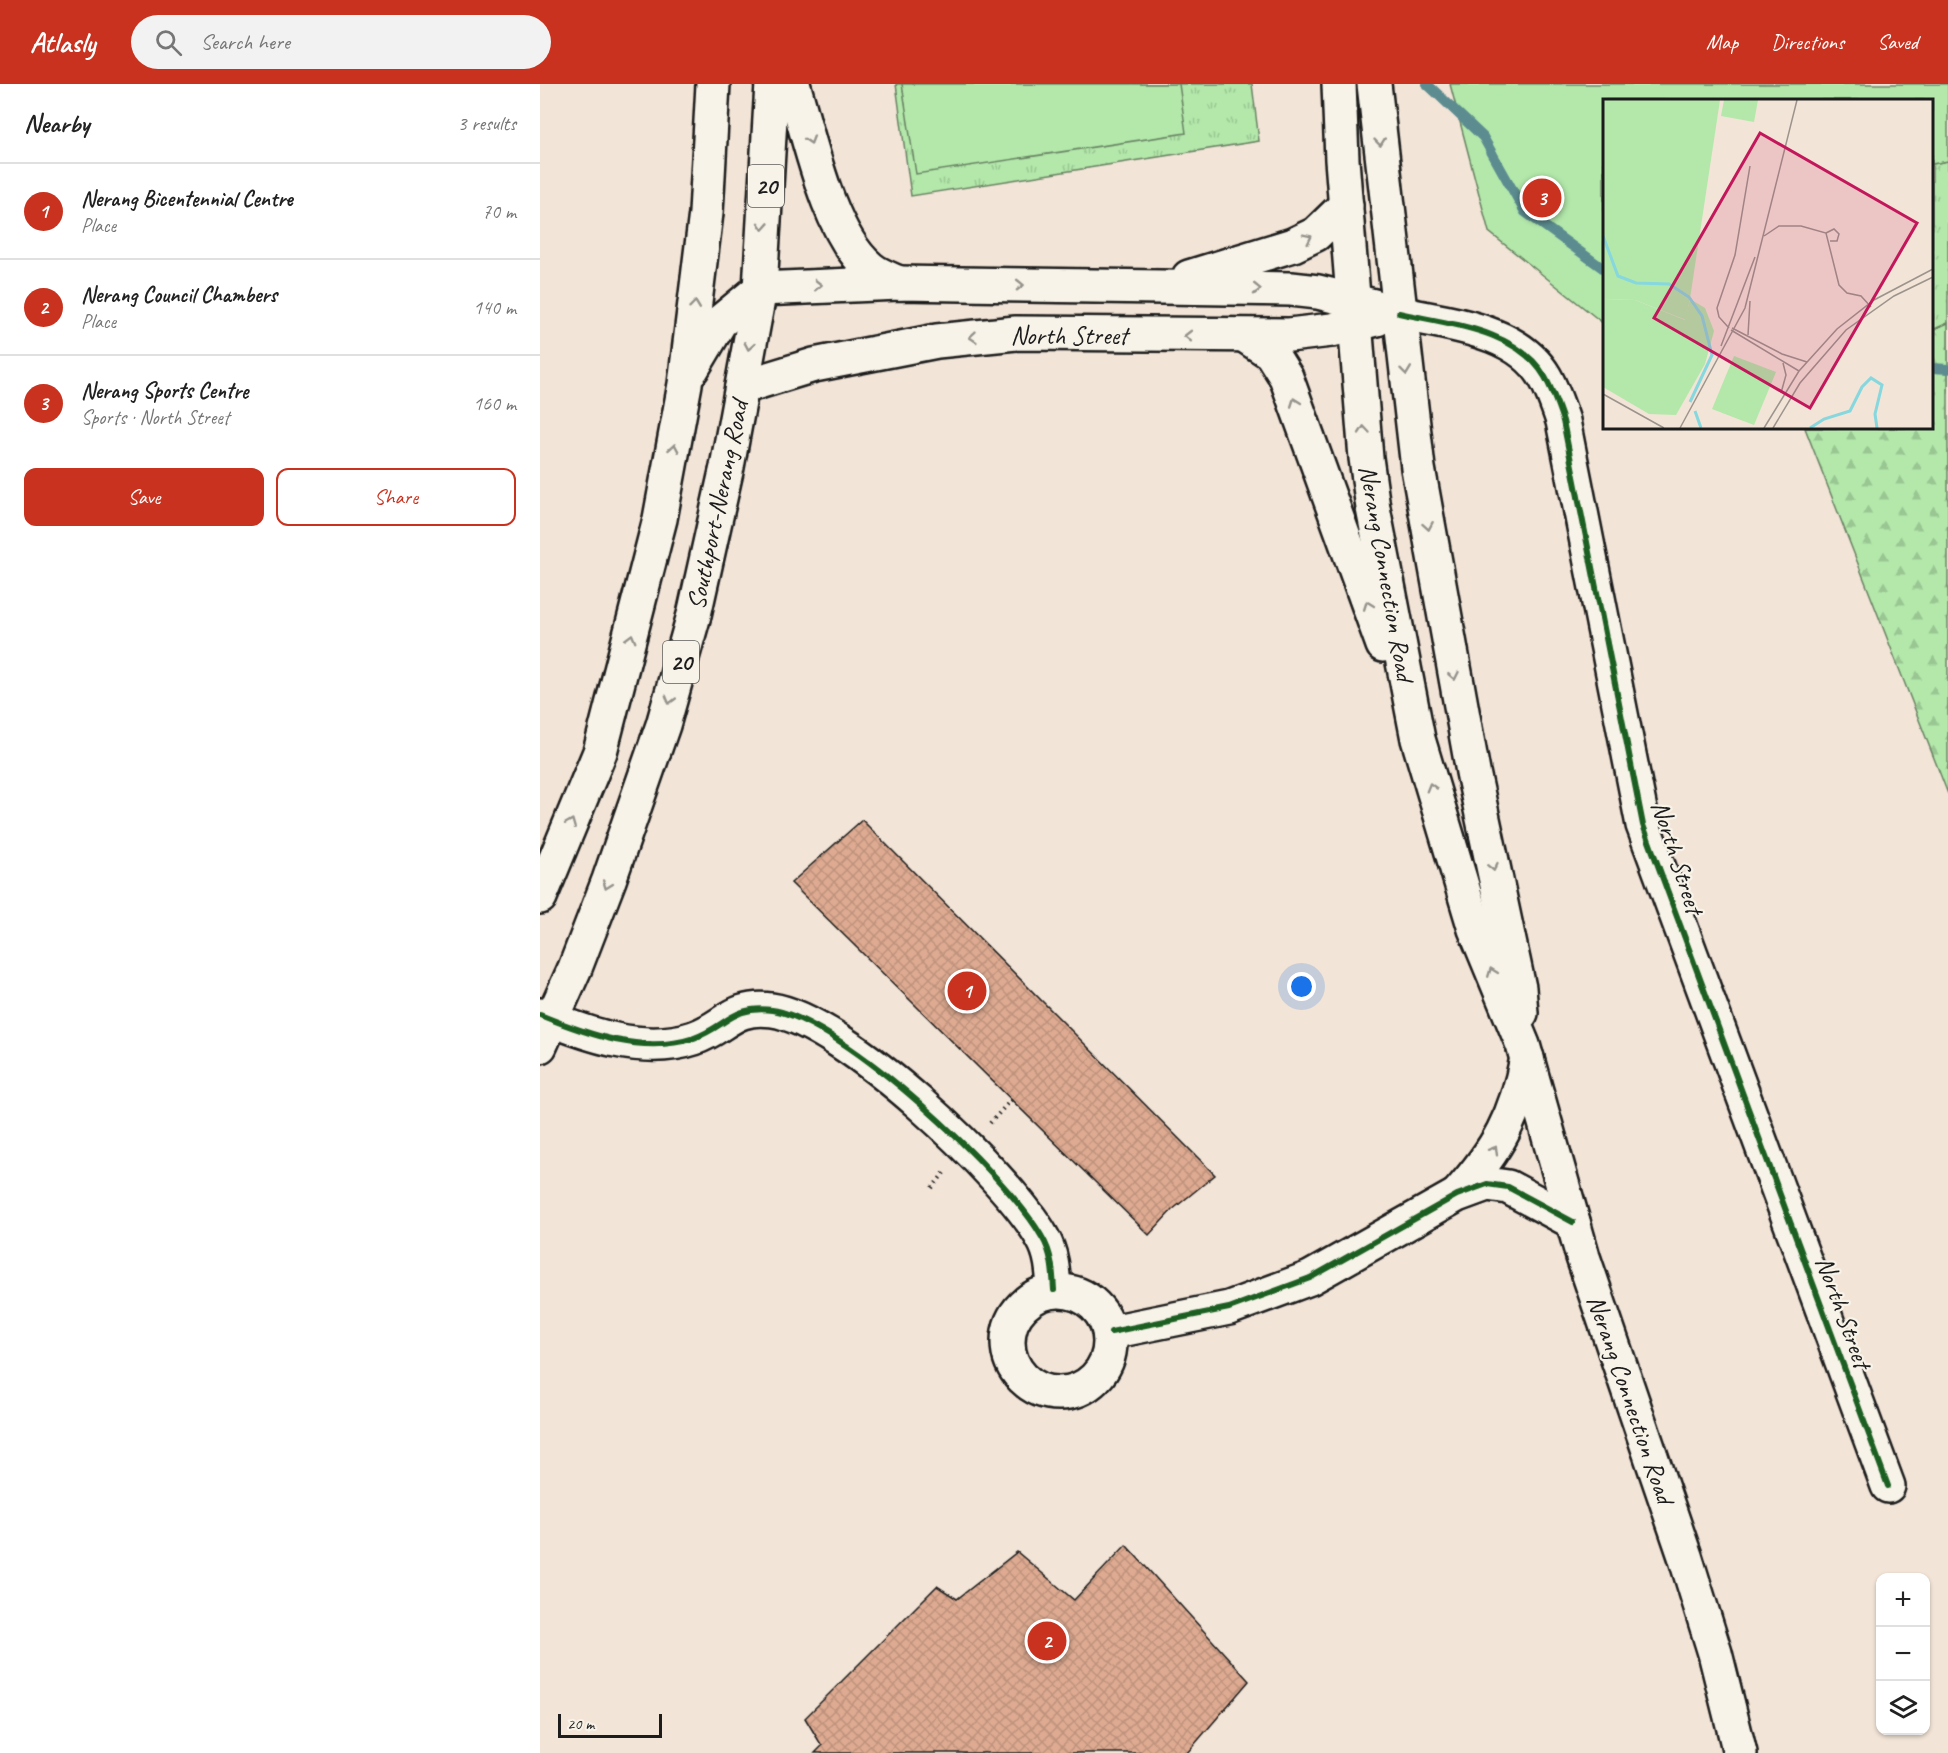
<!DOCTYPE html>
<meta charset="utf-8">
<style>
:root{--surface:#fff;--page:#f2f2f2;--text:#222;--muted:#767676;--line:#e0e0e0;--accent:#c8321e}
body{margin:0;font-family:Caveat,sans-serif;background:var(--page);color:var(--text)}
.controls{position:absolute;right:18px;bottom:18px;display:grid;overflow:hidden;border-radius:12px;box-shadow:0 2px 4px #0004}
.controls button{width:54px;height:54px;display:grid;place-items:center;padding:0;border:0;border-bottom:2px solid var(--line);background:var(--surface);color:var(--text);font:30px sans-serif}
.scale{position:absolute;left:18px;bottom:15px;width:104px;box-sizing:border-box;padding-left:6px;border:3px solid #1c1c1c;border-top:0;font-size:16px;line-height:21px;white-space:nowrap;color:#1c1c1c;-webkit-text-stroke:4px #f7f3e8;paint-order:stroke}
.you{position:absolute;left:762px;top:903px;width:21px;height:21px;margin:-15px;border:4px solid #fff;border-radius:50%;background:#1a73e8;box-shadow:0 0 0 9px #1a73e833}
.badge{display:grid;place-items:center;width:39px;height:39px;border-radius:50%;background:var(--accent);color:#fff;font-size:20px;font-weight:700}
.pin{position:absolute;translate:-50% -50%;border:3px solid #fff;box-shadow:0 2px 6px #0006}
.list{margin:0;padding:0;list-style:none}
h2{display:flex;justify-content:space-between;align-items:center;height:78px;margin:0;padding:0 24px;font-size:26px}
h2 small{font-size:20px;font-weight:400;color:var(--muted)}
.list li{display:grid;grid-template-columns:39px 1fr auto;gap:18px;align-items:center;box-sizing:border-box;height:96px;padding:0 24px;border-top:2px solid var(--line)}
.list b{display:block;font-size:22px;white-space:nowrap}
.list p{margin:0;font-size:20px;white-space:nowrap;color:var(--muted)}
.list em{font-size:20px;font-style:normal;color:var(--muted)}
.actions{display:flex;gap:12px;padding:18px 24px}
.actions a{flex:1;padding:14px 0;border:2px solid var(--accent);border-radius:12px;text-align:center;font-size:21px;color:var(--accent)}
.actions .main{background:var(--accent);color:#fff}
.icon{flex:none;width:33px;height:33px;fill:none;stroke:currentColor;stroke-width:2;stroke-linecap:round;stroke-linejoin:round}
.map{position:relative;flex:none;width:1408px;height:1669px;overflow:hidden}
header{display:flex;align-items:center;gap:36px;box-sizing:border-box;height:84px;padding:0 30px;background:var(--accent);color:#fff}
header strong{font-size:28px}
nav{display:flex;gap:33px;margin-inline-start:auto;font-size:21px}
.search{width:420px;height:54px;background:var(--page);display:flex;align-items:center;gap:15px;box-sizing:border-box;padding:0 21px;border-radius:33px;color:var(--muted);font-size:22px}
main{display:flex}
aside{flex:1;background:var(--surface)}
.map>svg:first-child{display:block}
</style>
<header>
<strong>Atlasly</strong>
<div class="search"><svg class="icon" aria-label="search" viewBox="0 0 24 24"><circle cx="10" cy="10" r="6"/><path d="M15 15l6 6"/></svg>Search here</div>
<nav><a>Map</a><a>Directions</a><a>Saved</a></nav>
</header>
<main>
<aside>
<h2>Nearby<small>3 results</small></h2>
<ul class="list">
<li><span class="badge">1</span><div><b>Nerang Bicentennial Centre</b><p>Place</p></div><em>70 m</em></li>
<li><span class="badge">2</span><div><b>Nerang Council Chambers</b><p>Place</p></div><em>140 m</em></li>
<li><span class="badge">3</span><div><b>Nerang Sports Centre</b><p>Sports · North Street</p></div><em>160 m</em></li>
</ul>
<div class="actions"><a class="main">Save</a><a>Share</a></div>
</aside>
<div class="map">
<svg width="1408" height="1669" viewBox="0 0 1408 1669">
<defs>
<pattern id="grass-tufts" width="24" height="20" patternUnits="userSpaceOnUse" patternTransform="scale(1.5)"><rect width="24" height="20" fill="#b3e8aa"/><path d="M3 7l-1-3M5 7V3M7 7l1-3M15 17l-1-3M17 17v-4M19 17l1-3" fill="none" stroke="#99c692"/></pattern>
<pattern id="forest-firs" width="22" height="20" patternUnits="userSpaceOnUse" patternTransform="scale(1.5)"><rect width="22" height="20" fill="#b3e8aa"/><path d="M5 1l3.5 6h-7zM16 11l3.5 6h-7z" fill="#99c692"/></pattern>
<pattern id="building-cross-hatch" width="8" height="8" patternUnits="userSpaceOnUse" patternTransform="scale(1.5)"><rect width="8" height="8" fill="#deaa91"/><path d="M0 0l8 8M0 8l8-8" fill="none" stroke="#be927c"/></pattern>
</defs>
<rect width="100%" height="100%" fill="#f2e4d7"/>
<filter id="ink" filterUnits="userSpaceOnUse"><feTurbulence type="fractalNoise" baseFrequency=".0167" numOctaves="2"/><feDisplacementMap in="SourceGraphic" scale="12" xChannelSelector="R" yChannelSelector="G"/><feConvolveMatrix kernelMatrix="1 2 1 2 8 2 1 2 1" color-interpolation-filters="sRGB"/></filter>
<g filter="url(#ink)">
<g fill="url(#grass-tufts)" stroke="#688263" stroke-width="1.5">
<path d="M356,0H712L719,57L371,112Z"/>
<path d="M1408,77V309L1392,311V80Z"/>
</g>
<path fill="url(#forest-firs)" stroke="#688263" stroke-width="1.5" d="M1408,239V710L1265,344H1392V246Z"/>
<g fill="#b3e8aa" stroke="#688263" stroke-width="1.5">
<path d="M362,0H639L646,49L376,90Z"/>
<path d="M910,0H1408V77L1392,80V16H1064V240L949,148Z"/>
</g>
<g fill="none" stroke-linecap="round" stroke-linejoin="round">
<g stroke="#5c8c90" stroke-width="10">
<path d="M887,0L943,53L985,128L1064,185"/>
<path d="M1392,284L1408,285"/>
</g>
</g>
<g fill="url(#building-cross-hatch)" stroke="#1c1c1c" stroke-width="1.5">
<path d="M322,736L675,1091L632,1126L609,1151L251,799Z"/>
<path d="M586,1461L709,1597L647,1669H275L282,1662L265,1634L397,1502L417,1515L477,1468L534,1516Z"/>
</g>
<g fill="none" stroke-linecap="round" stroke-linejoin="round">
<g stroke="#1c1c1c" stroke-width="38">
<g id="minor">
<path d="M859,229C908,240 977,245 1005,293C1013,307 1018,322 1023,337L1103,741L1348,1402"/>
<path d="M0,931C47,950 103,971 154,954C186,943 192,921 232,926C303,936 467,1091 502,1153C512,1169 513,1188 514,1206"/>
<path d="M918,1110C957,1066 976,1033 987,974"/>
<circle cx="519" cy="1258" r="51"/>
<path d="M571,1248L689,1224L770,1194L917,1111L947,1100L968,1103L1033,1138"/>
</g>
</g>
<g stroke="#1c1c1c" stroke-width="38">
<g id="major">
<path d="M253,0C269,53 288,149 330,184C338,191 350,195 359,199"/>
<path d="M799,0L802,76L826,374L833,424L878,655L935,845L983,961L1043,1173L1145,1472L1175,1569L1200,1669"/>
<path d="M834,0L878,384L933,688L979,904L981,929"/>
<path d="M649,193L753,161L776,150L806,121"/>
<path d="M220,205L359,199L751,205L778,208L834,222"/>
<path d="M707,253L731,269L746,293L843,561"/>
<path d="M152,285L180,238L220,205"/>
<path d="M202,303L274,281L397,257L476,249L749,251L792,246L837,235"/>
<path d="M0,813L60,668L120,435L145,300L166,129L173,0"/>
<path d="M0,962L35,884L69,796L123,641L154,531L187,383L220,205L232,0"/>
</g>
</g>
<g stroke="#1c1c1c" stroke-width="4" stroke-dasharray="1.5 4.5" stroke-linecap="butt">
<path d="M450,1039L471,1016"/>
<path d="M392,1104L404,1089"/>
</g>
<use href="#minor" stroke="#f7f3e8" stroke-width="33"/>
<use href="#major" stroke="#f7f3e8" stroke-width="33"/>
<g stroke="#f7f3e8" stroke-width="10">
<g id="cycleway">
<path d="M859,229C908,240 977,245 1005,293C1013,307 1018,322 1023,337L1103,741L1348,1402"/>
<path d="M0,931C47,950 103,971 154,954C186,943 192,921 232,926C303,936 467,1091 502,1153C512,1169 513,1188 514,1206"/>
<path d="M571,1248L689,1224L770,1194L917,1111L947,1100L968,1103L1033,1138"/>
</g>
</g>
<use href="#cycleway" stroke="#1b5e20" stroke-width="6"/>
</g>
<defs><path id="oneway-chevron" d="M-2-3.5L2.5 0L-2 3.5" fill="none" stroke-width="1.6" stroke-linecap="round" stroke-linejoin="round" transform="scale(1.5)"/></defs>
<g stroke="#94928c">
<use href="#oneway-chevron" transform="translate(270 56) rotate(73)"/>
<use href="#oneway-chevron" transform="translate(840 58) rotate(84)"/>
<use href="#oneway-chevron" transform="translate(223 142) rotate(94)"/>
<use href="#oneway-chevron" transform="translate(768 154) rotate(-26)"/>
<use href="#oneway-chevron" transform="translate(278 201) rotate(-1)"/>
<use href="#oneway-chevron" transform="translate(480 201) rotate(1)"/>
<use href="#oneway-chevron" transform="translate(717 205) rotate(1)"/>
<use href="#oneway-chevron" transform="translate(155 221) rotate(-83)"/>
<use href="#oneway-chevron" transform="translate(648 252) rotate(-179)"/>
<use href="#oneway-chevron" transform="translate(433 253) rotate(175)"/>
<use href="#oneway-chevron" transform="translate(209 262) rotate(100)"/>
<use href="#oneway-chevron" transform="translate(866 287) rotate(83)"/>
<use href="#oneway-chevron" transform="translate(755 318) rotate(-110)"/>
<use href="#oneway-chevron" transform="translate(824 346) rotate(-95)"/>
<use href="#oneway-chevron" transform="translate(134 364) rotate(-80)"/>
<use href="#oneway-chevron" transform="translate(888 442) rotate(80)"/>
<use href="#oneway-chevron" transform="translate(828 521) rotate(-110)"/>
<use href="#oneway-chevron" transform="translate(91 554) rotate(-75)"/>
<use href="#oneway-chevron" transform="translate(914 592) rotate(79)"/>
<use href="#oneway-chevron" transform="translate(130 616) rotate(106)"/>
<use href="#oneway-chevron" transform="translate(891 703) rotate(-106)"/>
<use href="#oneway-chevron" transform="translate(31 739) rotate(-68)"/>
<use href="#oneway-chevron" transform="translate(953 783) rotate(78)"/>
<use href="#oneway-chevron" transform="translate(67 801) rotate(110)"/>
<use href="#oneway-chevron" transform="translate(952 888) rotate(-111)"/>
<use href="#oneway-chevron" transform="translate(954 1066) rotate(-59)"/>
</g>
</g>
<g text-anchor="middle" stroke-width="4.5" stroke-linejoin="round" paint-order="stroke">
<g fill="#f7f3e8" stroke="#5e5c59" stroke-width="1.5">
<rect x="208" y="81" width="36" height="42" rx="4.5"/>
<rect x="123" y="557" width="36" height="42" rx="4.5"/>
</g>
<g font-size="24" font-weight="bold" fill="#1c1c1c">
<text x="226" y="110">20</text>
<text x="141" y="586">20</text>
</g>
<g font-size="26" fill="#1c1c1c" stroke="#f7f3e8">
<text x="529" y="260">North Street</text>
<text transform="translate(177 421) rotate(-78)" y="9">Southport-Nerang Road</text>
<text transform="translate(847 489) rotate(80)" y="9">Nerang Connection Road</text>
<text transform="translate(1138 773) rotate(72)" y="9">North Street</text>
<text transform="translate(1304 1228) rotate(70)" y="9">North Street</text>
<text transform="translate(1091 1315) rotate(71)" y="9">Nerang Connection Road</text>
</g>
</g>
<g transform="translate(1063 15)">
<rect width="330" height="330" fill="#f2e4d7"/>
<path d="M121,1H155L151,23L118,17ZM0,164L51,176L88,193L83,221L32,201L0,200ZM131,257L173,273L151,326L109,310Z" fill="#b3e8aa"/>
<path d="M0,1H117L88,193L34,190L0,175Z" fill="#b3e8aa"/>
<path d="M0,200L32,201L82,221L87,200L102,209L111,232L102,265L73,316L46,315L0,288ZM138,262L171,275L161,301L151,297L141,322L118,313Z" fill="#b3e8aa"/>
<path fill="none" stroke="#86d7de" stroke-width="3" d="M0,137L15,177L33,184L66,185L86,198L99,217L109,256L87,303M92,312L98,329M207,329L221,320L247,312L259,288L268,279L279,286L272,315L274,329"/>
<path fill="none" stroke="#9c948c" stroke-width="1.5" d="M223,134L231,130L236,135L234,142H227M161,137L176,127H198L223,134L236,186L244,194L258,197L268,208M126,229L116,218L114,209L132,156L147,67M129,229L179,255L204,263M128,231L196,272M145,236L147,202M118,247L152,158M178,294L183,276L180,264M0,295L61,329M77,329L142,209L194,1M161,329L196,272L234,230L271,201L330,170M170,329L197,284L243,231L291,197L330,178"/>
<path fill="#c2185b" fill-opacity="0.15" stroke="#c2185b" stroke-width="3" d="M157,34L314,124L207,309L51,219Z"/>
<rect width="330" height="330" fill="none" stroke="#1c1c1c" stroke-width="3"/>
</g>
</svg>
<div class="controls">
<button>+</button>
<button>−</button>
<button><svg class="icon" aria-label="layers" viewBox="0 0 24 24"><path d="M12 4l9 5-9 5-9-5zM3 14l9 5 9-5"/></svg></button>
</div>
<div class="scale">20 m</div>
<div class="you"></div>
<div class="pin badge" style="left:427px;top:907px">1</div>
<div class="pin badge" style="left:507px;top:1557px">2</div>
<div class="pin badge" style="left:1002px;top:114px">3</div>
</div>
</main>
